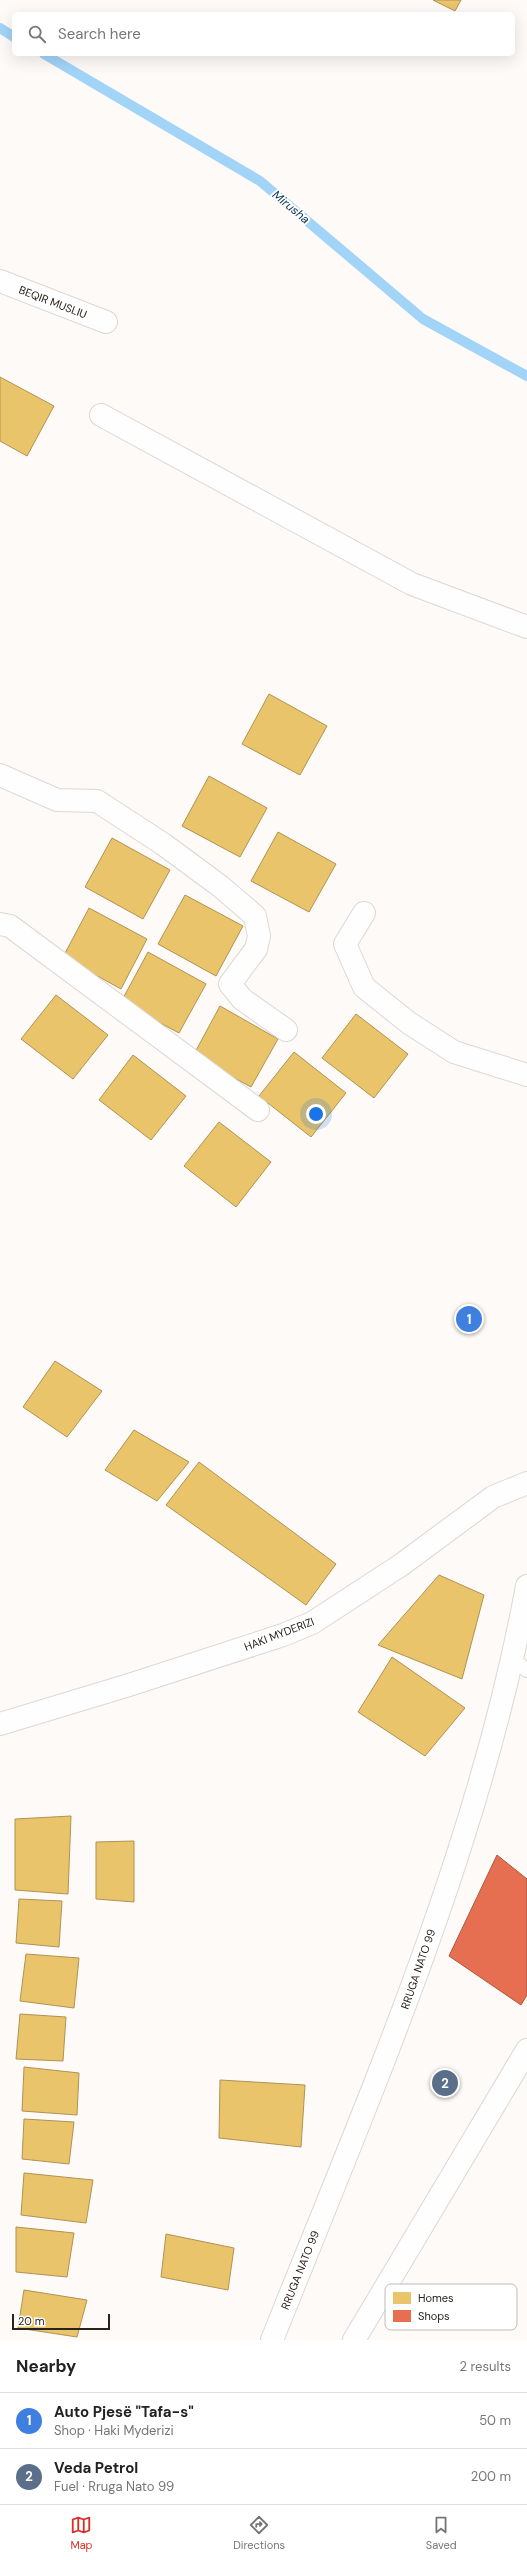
<!DOCTYPE html>
<meta charset="utf-8">
<style>
:root{--surface:#fff;--page:#f6f6f6;--text:#222;--muted:#767676;--line:#e0e0e0;--accent:#d93025}
body{margin:0;font-family:"DM Sans",sans-serif;background:var(--page);color:var(--text)}
.scale{position:absolute;left:12px;bottom:10px;width:98px;box-sizing:border-box;padding-left:4px;border:2px solid #2a221c;border-top:0;font-size:11px;line-height:14px;white-space:nowrap;color:#2a221c;-webkit-text-stroke:3px #fff;paint-order:stroke}
.you{position:absolute;left:316px;top:1114px;width:14px;height:14px;margin:-10px;border:3px solid #fff;border-radius:50%;background:#1a73e8;box-shadow:0 0 0 6px #1a73e833}
.badge{display:grid;place-items:center;width:26px;height:26px;border-radius:50%;background:var(--accent);color:#fff;font-size:13px;font-weight:700}
.pin{position:absolute;translate:-50% -50%;border:2px solid #fff;box-shadow:0 1px 4px #0006}
.list{margin:0;padding:0;list-style:none}
h2{display:flex;justify-content:space-between;align-items:center;height:52px;margin:0;padding:0 16px;font-size:17px}
h2 small{font-size:13px;font-weight:400;color:var(--muted)}
.list li{display:grid;grid-template-columns:26px 1fr auto;gap:12px;align-items:center;box-sizing:border-box;height:56px;padding:0 16px;border-top:1px solid var(--line)}
.list b{display:block;font-size:15px;white-space:nowrap}
.list p{margin:0;font-size:13px;white-space:nowrap;color:var(--muted)}
.list em{font-size:13px;font-style:normal;color:var(--muted)}
.icon{flex:none;width:22px;height:22px;fill:none;stroke:currentColor;stroke-width:2;stroke-linecap:round;stroke-linejoin:round}
.map{position:relative;flex:none;width:527px;height:2340px;overflow:hidden}
.search{position:absolute;background:var(--surface);box-shadow:0 4px 16px #0002;left:12px;right:12px;top:12px;height:44px;display:flex;align-items:center;gap:10px;box-sizing:border-box;padding:0 14px;border-radius:6px;color:var(--muted);font-size:15px}
.sheet{height:164px;background:var(--surface)}
nav{display:flex;justify-content:space-around;align-items:center;box-sizing:border-box;height:56px;border-top:1px solid var(--line);background:var(--surface);font-size:11px;color:var(--muted)}
nav a{display:grid;justify-items:center;gap:2px}
nav .on{color:var(--accent)}
.map>svg:first-child{display:block}
</style>
<div class="map">
<svg width="527" height="2340" viewBox="0 0 527 2340">
<rect width="100%" height="100%" fill="#fdfaf8"/>
<g fill="#e9c46a" stroke="#b09353">
<path d="M433,0H461L455,11Z"/>
<path d="M0,377L54,406L27,456L0,441Z"/>
<path d="M269,694L327,726L300,775L242,744Z"/>
<path d="M209,776L267,808L240,857L182,826Z"/>
<path d="M278,832L336,864L309,912L251,881Z"/>
<path d="M112,838L170,870L143,919L85,887Z"/>
<path d="M185,895L243,926L216,976L158,944Z"/>
<path d="M89,908L147,939L121,989L63,957Z"/>
<path d="M148,952L206,984L179,1033L121,1002Z"/>
<path d="M56,995L108,1035L73,1079L21,1039Z"/>
<path d="M220,1006L278,1039L251,1087L193,1056Z"/>
<path d="M356,1014L408,1054L374,1098L322,1058Z"/>
<path d="M294,1052L346,1093L311,1137L259,1096Z"/>
<path d="M133,1055L186,1096L151,1140L99,1100Z"/>
<path d="M219,1122L271,1162L236,1207L184,1166Z"/>
<path d="M55,1361L102,1391L67,1437L23,1407Z"/>
<path d="M134,1430L189,1462L157,1501L105,1470Z"/>
<path d="M199,1462L336,1564L306,1605L166,1505Z"/>
<path d="M439,1575L484,1595L462,1679L378,1645Z"/>
<path d="M392,1657L465,1708L425,1756L358,1712Z"/>
<path d="M71,1816L68,1894L15,1890V1819Z"/>
<path d="M134,1841V1902L96,1899V1842Z"/>
<path d="M19,1899L62,1901L59,1947L16,1943Z"/>
<path d="M26,1954L79,1958L74,2008L20,2001Z"/>
<path d="M20,2014L66,2017L63,2061L16,2059Z"/>
<path d="M24,2067L79,2073L77,2115L22,2111Z"/>
<path d="M220,2080L305,2085L301,2147L219,2138Z"/>
<path d="M24,2119L74,2122L69,2164L22,2159Z"/>
<path d="M24,2173L93,2180L86,2223L21,2215Z"/>
<path d="M16,2227L74,2233L67,2277L16,2272Z"/>
<path d="M166,2234L234,2248L228,2290L161,2277Z"/>
<path d="M24,2290L87,2300L77,2337L18,2328Z"/>
</g>
<path fill="#e76f51" stroke="#ae5841" d="M497,1855L527,1879V1995L521,2005L449,1956Z"/>
<g fill="none" stroke-linecap="round" stroke-linejoin="round">
<g stroke="#a1d4f7" stroke-width="10">
<path d="M0,28L14,37"/>
<path d="M44,54L260,181L423,319L527,376"/>
</g>
<g stroke="#ddd7d3" stroke-width="16">
<path id="lane" d="M513,1660L527,1670"/>
</g>
<g stroke="#ddd7d3" stroke-width="24">
<g id="street">
<path d="M0,281L106,322"/>
<path d="M101,415L412,584L527,627"/>
<path d="M0,775L57,800L97,801L163,844L220,886L255,916L259,936L256,949L230,984L242,999L286,1030"/>
<path d="M364,913L345,944L364,987L409,1023L454,1052L527,1075"/>
<path d="M0,924L10,926L258,1110"/>
<path d="M354,2340L527,2050"/>
</g>
</g>
<g stroke="#ddd7d3" stroke-width="24">
<g id="secondary">
<path d="M0,1724L129,1685L283,1635L312,1623L401,1565L493,1497L527,1483"/>
<path d="M272,2340C370,2094 479,1848 527,1586"/>
</g>
</g>
<use href="#lane" stroke="#fffefe" stroke-width="14"/>
<use href="#street" stroke="#fffefe" stroke-width="22"/>
<use href="#secondary" stroke="#fffefe" stroke-width="22"/>
</g>
<g text-anchor="middle" stroke-width="4" stroke-linejoin="round" paint-order="stroke">
<g font-size="11" fill="#2a221c" stroke="#fff">
<text transform="translate(53 302) rotate(21)" y="4">BEQIR MUSLIU</text>
<text transform="translate(279 1634) rotate(-21)" y="4">HAKI MYDERIZI</text>
<text transform="translate(418 1969) rotate(-71)" y="4">RRUGA NATO 99</text>
<text transform="translate(300 2270) rotate(-68)" y="4">RRUGA NATO 99</text>
</g>
<g font-size="12" font-style="italic" fill="#0d3851" stroke="#fff">
<text transform="translate(291 207) rotate(40)" y="4">Mirusha</text>
</g>
</g>
<rect x="385" y="2284" width="132" height="46" rx="6" fill="#fff" stroke="#bfbdbb" stroke-width="1"/>
<rect x="393" y="2292" width="18" height="12" fill="#e9c46a"/>
<rect x="393" y="2310" width="18" height="12" fill="#e76f51"/>
<g font-size="11" fill="#2a221c">
<text x="418" y="2302">Homes</text>
<text x="418" y="2320">Shops</text>
</g>
</svg>
<div class="scale">20 m</div>
<div class="you"></div>
<div class="pin badge" style="left:469px;top:1319px;background:#3f7fe0">1</div>
<div class="pin badge" style="left:445px;top:2083px;background:#5c6f8a">2</div>
<div class="search"><svg class="icon" aria-label="search" viewBox="0 0 24 24"><circle cx="10" cy="10" r="6"/><path d="M15 15l6 6"/></svg>Search here</div>
</div>
<section class="sheet">
<h2>Nearby<small>2 results</small></h2>
<ul class="list">
<li><span class="badge" style="background:#3f7fe0">1</span><div><b>Auto Pjesë &quot;Tafa-s&quot;</b><p>Shop · Haki Myderizi</p></div><em>50 m</em></li>
<li><span class="badge" style="background:#5c6f8a">2</span><div><b>Veda Petrol</b><p>Fuel · Rruga Nato 99</p></div><em>200 m</em></li>
</ul>
</section>
<nav>
<a class="on"><svg class="icon" aria-label="map" viewBox="0 0 24 24"><path d="M3 6l6-2 6 2 6-2v14l-6 2-6-2-6 2zM9 4v14M15 6v14"/></svg>Map</a>
<a><svg class="icon" aria-label="directions" viewBox="0 0 24 24"><path d="M12 3l9 9-9 9-9-9zM9 14v-3h6M13 9l2 2-2 2"/></svg>Directions</a>
<a><svg class="icon" aria-label="saved" viewBox="0 0 24 24"><path d="M7 4h10v16l-5-4-5 4z"/></svg>Saved</a>
</nav>
